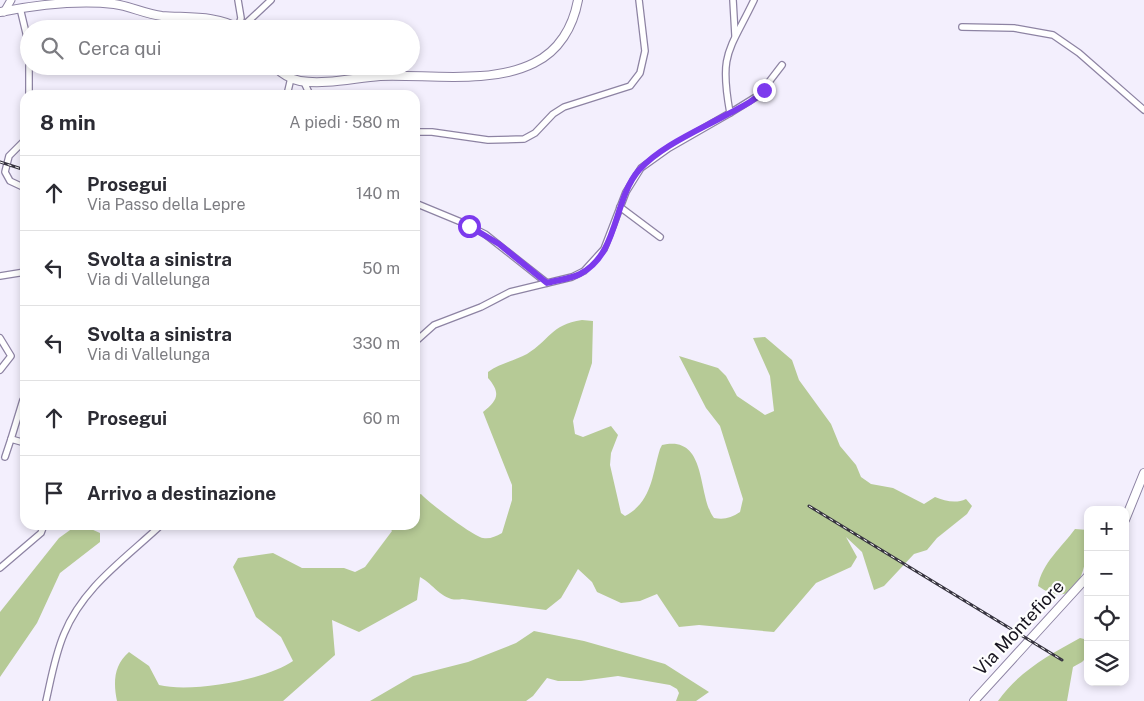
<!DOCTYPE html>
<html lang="it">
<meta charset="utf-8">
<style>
:root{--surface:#fff;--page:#f7f7f7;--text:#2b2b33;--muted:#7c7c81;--line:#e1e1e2}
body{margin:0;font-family:"Public Sans",sans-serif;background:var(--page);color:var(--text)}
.controls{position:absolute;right:15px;bottom:15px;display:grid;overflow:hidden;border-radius:10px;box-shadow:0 2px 8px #0003}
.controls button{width:45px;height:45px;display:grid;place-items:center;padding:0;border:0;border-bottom:1px solid var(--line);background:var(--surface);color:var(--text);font:25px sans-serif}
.stop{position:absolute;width:15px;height:15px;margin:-11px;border:4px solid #7c3aed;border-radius:50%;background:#fff}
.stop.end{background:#7c3aed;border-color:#fff;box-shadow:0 1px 5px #0008}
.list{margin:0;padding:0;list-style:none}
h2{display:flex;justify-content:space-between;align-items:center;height:65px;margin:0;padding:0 20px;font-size:21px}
h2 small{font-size:16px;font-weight:400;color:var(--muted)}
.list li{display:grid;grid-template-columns:32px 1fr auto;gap:15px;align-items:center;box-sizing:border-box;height:75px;padding:0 20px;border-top:1px solid var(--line)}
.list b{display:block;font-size:19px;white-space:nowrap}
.list p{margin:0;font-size:16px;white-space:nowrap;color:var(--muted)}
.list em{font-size:16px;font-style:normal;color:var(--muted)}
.icon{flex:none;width:28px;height:28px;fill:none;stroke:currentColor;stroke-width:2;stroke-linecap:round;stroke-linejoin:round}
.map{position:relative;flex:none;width:1144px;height:701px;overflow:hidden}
.search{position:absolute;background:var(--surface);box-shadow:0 2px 8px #0003;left:20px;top:20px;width:400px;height:55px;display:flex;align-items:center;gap:12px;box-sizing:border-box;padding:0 18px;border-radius:28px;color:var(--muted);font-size:19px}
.panel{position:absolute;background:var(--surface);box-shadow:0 2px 8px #0003;left:20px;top:90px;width:400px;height:440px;border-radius:15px}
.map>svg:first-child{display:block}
</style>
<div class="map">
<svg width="1144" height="701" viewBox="0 0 1144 701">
<rect width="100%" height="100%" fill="#f3effd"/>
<g fill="#b6ca96">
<path d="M582,320L593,321L592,363L573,421L575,434L583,437L611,426L618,435L611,453L610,465L621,513L625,516C652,502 652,475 660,449L662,445C708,434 697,496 714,518C724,520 731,518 740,512L743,499L720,426L706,408L679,356L718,368L726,376L737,396L765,415L774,411L770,376L753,338L765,337L792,360L799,380L831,424L840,446L856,465L861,477L871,484L893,488L924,504L935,497C945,501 956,504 966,499L972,506L967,514L937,538L927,550L914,554L884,586L874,590L862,552L846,537L857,557L851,567L816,583L774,632L699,625L679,627L657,594L640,601L621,603L597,592L592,582L578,569L561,598L546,610L462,599C443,603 435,585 420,577L417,600L359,632L332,620L335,655L283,701H117C113,682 114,665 129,652L149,666L159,685C191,693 266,680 293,661L281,637L256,617L233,567L238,558L273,553L302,568H344L355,572L365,567L392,531L387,525H415V496L421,494C428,502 474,537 483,538C490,539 495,537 502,533L512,500V485L483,412C498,400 501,393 488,378V372C500,363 514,361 527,354C550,340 550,325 582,320Z"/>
<path d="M77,525H82L100,533V542L60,573L37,623L0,677V612L59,538Z"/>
<path d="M1075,529L1088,530C1088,560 1081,616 1038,586C1042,563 1062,547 1075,529Z"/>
<path d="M534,631L584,641L665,664L709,692L696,701H676L679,693L677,689L670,685L618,676L581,681H558L547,678L533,696L526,701H370L413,676L468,662L516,643Z"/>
<path d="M1080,638L1088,640V656L1082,662L1073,667L1067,701H998C1018,672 1049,655 1080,638Z"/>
</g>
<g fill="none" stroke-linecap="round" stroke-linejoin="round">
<g stroke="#8d83a3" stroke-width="8">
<g id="minor">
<path d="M238,0L241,18L238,28"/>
<path d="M733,0L735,35"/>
<path d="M20,8L26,33L29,54"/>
<path d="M962,27L1014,28L1053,35L1079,53L1144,110"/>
<path d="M240,29L271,0"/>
<path d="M304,82L310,95"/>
<path d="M29,95V66"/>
<path d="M287,95L291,78"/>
<path d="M730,113L759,95L782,65"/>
<path d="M415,132H432L488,140L524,139L535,133L553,114L564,107L630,86L640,73L645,51L639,0"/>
<path d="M25,140L9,156L5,172L10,181L25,188"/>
<path d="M415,203L461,222L485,234L547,283"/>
<path d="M620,207L660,237"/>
<path d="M0,276L25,272"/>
<path d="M0,338L11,356L0,370"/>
<path d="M415,342L434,325L481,307L510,292L572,277L584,271L604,249L626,192L641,168L669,148L730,113C719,53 729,52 754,0"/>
<path d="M11,439L23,400"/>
<path d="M5,457L11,439L25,443"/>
<path d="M0,568L41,533L44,525"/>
<path d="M46,701C51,679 55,655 64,634C83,587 125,559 161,525"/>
</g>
</g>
<g stroke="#8d83a3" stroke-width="9">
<path id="tertiary" d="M4,12L11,0"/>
</g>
<g stroke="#8d83a3" stroke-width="10">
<g id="secondary">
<path d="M0,12C36,5 77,0 114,4C130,6 145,14 162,16C188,18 217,15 240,29"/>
<path d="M274,66C282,74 289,79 300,81C325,85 354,78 380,76C427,74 490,85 534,63C559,51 573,27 578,0"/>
<path d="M1125,520L1144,473"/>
<path d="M974,701L1088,576"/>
</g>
</g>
<use href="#minor" stroke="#fff" stroke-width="5.5"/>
<use href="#tertiary" stroke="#fff" stroke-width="7"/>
<use href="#secondary" stroke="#fff" stroke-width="8"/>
<g stroke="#373440" stroke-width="3">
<g id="rail">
<path d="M0,162L25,170"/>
<path d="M809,506L1062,660"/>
</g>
</g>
<use href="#rail" stroke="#fefefe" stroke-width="1" stroke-dasharray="4" stroke-linecap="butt"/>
</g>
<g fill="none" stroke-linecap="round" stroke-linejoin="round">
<path stroke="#7c3aed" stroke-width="6" d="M469,226L499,244L547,283C557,280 570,279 580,274C619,254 613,200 639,170C661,146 697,131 726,115C739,108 754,102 764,90"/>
</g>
<g text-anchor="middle" stroke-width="4.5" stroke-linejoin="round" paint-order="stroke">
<g font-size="18" fill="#17141f" stroke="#fefefe">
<text transform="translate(1019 628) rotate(-47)" y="6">Via Montefiore</text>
</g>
</g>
</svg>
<div class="controls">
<button>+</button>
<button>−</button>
<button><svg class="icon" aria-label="locate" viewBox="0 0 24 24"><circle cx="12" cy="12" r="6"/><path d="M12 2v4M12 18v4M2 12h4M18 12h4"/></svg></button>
<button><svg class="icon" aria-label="layers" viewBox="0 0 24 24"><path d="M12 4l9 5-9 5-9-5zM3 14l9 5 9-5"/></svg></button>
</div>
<div class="stop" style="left:469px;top:226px"></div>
<div class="stop end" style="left:764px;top:90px"></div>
<div class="search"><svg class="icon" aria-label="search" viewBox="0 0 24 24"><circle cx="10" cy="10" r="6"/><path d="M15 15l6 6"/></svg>Cerca qui</div>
<section class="panel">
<h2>8 min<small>A piedi · 580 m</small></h2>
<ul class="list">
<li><svg class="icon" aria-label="ahead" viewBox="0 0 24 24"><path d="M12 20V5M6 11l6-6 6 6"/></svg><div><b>Prosegui</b><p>Via Passo della Lepre</p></div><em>140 m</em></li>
<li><svg class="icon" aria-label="left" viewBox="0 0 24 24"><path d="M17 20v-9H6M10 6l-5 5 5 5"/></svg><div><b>Svolta a sinistra</b><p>Via di Vallelunga</p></div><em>50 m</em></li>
<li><svg class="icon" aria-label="left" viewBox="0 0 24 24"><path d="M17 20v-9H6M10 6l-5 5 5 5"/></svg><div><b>Svolta a sinistra</b><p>Via di Vallelunga</p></div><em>330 m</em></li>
<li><svg class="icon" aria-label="ahead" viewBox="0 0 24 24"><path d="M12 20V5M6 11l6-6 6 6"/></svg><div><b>Prosegui</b></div><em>60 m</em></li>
<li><svg class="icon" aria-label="arrive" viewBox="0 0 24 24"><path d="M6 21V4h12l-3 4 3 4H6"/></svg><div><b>Arrivo a destinazione</b></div></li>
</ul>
</section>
</div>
